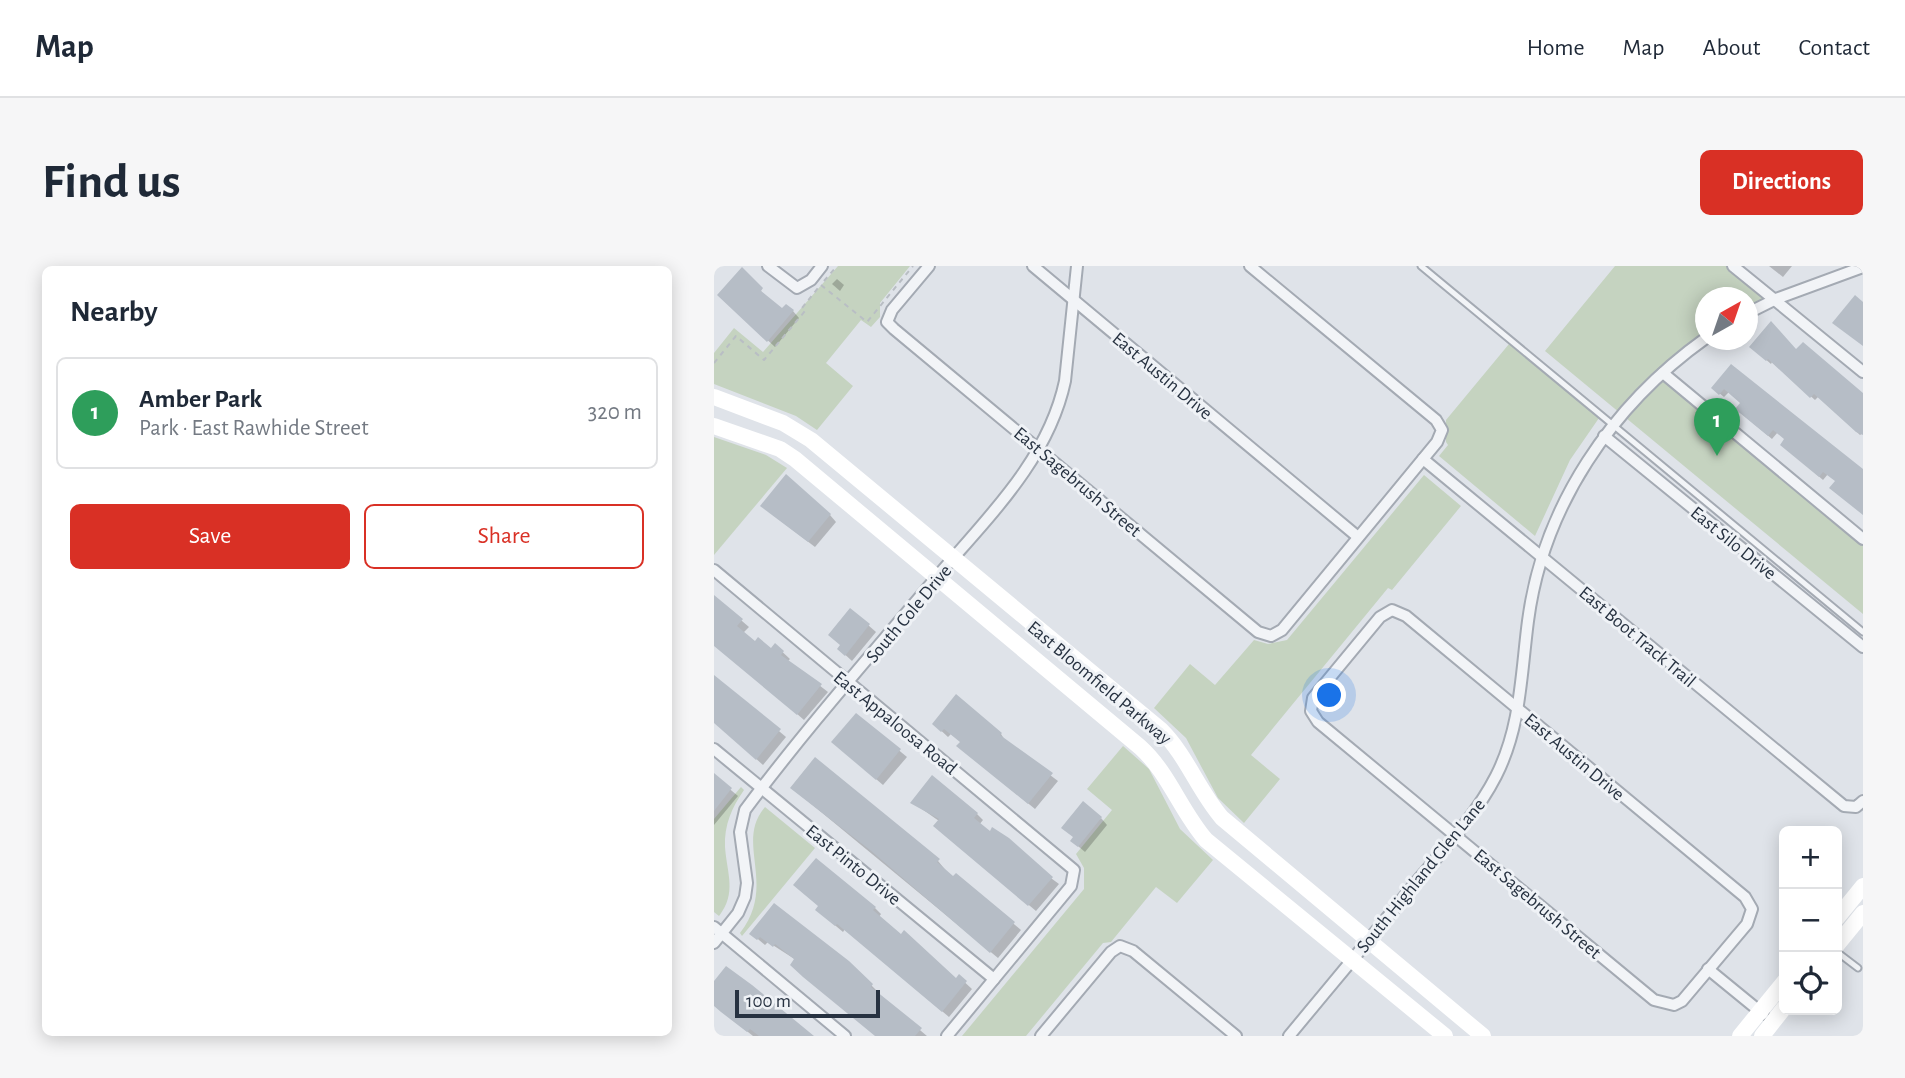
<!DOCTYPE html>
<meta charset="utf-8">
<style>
:root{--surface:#fff;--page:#f6f6f7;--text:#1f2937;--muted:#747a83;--line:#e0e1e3;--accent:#d93025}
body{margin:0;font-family:"Alegreya Sans",sans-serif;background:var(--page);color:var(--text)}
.controls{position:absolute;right:21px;bottom:21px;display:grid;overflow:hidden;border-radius:10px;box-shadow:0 4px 18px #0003}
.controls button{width:63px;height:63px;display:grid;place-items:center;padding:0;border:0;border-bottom:2px solid var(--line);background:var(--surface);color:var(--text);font:35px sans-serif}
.compass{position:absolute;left:981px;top:21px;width:63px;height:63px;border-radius:50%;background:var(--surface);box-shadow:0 4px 18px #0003;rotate:40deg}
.scale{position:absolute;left:21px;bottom:18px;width:145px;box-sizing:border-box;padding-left:7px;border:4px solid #273241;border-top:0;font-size:19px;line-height:24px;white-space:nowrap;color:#273241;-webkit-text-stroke:5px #eff2f6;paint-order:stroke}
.you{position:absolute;left:616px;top:430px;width:24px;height:24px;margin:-18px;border:5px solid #fff;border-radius:50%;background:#1a73e8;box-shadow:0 0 0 10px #1a73e833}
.badge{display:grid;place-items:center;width:46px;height:46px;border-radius:50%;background:var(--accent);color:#fff;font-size:23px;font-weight:700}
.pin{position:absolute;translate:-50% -58px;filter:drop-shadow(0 2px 4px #0008)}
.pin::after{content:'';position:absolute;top:37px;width:24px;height:21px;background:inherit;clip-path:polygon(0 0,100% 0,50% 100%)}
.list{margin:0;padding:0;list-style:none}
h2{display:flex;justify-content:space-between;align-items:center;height:91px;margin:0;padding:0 28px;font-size:30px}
h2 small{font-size:23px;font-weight:400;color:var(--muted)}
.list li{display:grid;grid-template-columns:46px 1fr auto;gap:21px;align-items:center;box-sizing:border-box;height:112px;margin:0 14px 14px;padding:0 14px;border:2px solid var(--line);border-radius:10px}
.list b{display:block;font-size:26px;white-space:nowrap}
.list p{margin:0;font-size:23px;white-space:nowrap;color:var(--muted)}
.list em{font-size:23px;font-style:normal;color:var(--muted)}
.actions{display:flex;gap:14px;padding:21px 28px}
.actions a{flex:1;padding:16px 0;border:2px solid var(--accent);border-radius:10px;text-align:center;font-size:24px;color:var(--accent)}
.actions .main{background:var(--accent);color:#fff}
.icon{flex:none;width:38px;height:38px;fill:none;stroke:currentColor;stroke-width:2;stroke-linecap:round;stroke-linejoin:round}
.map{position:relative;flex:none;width:1149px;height:770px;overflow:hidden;border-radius:10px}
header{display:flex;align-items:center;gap:42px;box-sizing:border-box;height:98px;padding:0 35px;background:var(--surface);border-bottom:2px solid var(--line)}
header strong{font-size:33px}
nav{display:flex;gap:38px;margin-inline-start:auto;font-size:24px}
.intro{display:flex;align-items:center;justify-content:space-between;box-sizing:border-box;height:168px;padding:0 42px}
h1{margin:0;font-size:49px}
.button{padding:18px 32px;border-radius:10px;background:var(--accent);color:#fff;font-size:24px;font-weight:700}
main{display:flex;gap:42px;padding:0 42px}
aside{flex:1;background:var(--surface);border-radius:10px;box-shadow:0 4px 18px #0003}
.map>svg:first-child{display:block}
</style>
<header>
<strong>Map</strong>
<nav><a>Home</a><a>Map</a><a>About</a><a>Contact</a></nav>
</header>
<div class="intro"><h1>Find us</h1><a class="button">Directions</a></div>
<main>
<aside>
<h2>Nearby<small></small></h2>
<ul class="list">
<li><span class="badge" style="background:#2e9e5b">1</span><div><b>Amber Park</b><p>Park · East Rawhide Street</p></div><em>320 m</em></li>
</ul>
<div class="actions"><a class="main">Save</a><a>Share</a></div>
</aside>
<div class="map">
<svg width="1149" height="770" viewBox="0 0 1149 770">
<rect width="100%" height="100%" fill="#dfe3e9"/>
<g fill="#c5d3c0">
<path d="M124,0H196L166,37V51L157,61L147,54L112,97L139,120L103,164L82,150L0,118V87L20,62L49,86Z"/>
<path d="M901,0H1019L1062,33L1034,47V32H992L991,72L949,107L1149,273V348L831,85Z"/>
<path d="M795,78L885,152L856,194L821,270L725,190L734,179L732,176V154Z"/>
<path d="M0,171L52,189L73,202L0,289Z"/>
<path d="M710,209L747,240L678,324L674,322L537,489L566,513L530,557L504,532L472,472L440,442L476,398L501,419L540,374L554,378L573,374Z"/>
<path d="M409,480L435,503L466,563L499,594L463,637L442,621L397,676L389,677L312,770H248L370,623V602L362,588L398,544L373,523Z"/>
<path d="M27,521L30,524C18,541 10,559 11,581C13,608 23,627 5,650L0,646V553Z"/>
<path d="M51,541L101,582L28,670L26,667C64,618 20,577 51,541Z"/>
</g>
<g fill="#0003">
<path d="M1055,0H1078L1069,11Z"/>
<path d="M28,3L53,32L68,45H79L85,52L61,81L5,29Z"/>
<path d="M123,13L130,19L126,25L118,18Z"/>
<path d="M1089,78L1149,129V167L1146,169L1105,130L1101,134L1058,96L1057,98L1042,85L1083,86Z"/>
<path d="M1017,101L1149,206V248L1122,226L1123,216L1114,208L1109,214L1072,182V173L1064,166L1058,173L1027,147L1028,137L1015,126L1010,131L999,122Z"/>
<path d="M55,246L116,249L122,256L101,281Z"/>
<path d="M0,331L35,361L29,367L41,377L57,385L62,380L76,393L74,395L114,426L90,454L0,375Z"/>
<path d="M137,344L162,366L138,395L125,383Z"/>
<path d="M0,410L72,471L49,499L0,455Z"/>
<path d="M142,449L193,491L169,519L126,482Z"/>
<path d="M220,458L287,468L292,476L344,515L321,543L251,486L247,476L237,468L234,471Z"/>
<path d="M102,494L224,595L239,613L242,609L307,664L284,692L78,522Z"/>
<path d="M0,510L24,530L0,559Z"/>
<path d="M198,536L263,548L269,554L265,559L345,618L322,645L228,566L225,555Z"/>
<path d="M387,552L393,559L371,586L358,575Z"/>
<path d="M161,642L167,648L165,651L187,670L242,715L245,711L258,723L235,751L131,663L129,666L110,650Z"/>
<path d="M38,668L134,696L164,726L163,728L213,770H162L82,694L54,676L51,679Z"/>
<path d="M0,718L97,770H39L0,739Z"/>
</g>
<g fill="#b6bdc6">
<path d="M28,1L49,22L47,25L68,42L72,38L80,44L53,76L3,29Z"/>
<path d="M1141,29L1149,36V80L1118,57Z"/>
<path d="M1057,55L1082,83L1089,76L1149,127V169L1142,166L1100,128L1096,132L1054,93L1052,95L1035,81Z"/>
<path d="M1017,98L1149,203V249L1115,222L1121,215L1109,206L1105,211L1066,179L1070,173L1059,164L1054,170L1021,143L1026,137L1010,123L1005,129L997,122Z"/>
<path d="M72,208L117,248L94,276L46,240Z"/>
<path d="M0,329L29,353L23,360L41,375L44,371L57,382L61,377L70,385L67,389L108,418L83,449L0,380Z"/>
<path d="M136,342L156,358L131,390L123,383L126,379L114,369Z"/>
<path d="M0,409L67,463L42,494L0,457Z"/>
<path d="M242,428L288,467L286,469L339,507L314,538L242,480L246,476L230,463L227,466L218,458Z"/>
<path d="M142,447L187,483L162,514L117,476Z"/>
<path d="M101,491L226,593L223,596L239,610L242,607L301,656L276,687L156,584L76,522Z"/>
<path d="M0,507L18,522L0,545Z"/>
<path d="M218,509L264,547L260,552L276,565L278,561L295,572L339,611L314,640L219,560L225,553L196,537Z"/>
<path d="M369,535L388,551L364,581L356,575L359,571L347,562Z"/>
<path d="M102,592L162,641L159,644L187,668L190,664L242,712L245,708L253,715L228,746L123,658L121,660L101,644L104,640L79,619Z"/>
<path d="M60,637L135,695L159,718L157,721L208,762L201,770H161L89,711L76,699L80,693L61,678L59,681L46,671L43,674L35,668Z"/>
<path d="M12,700L38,719L100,770H45L36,763L33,766L7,746L0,740V715Z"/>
</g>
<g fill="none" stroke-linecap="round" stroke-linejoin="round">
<g stroke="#a4aab3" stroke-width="9">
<g id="lane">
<path d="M707,0L1149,366"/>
<path d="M1123,686L1144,702"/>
</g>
</g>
<g stroke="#a4aab3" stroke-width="14">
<g id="street">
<path d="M54,0L83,22L97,14L108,0"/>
<path d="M215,0L178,44L173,56L180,63L544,366L557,370L568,364L709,193L723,176L728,164L722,154L536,0"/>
<path d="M319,0L644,271"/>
<path d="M1019,0L1149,106"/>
<path d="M1034,47L1062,33L1149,1"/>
<path d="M949,107L1149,273"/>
<path d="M890,170L1149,381"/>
<path d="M709,193L1130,540L1142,541L1149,535"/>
<path d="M0,304L360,604L357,620L233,770"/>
<path d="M678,344L692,350L1031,631L1038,643L1033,658L968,735L960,739L940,734L604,456L597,445L599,432L666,351Z"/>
<path d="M0,483L280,713"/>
<path d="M0,661L131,770"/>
<path d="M0,677L24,647L31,631L33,617L26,566L31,544C90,465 157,389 221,313C272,253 334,195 351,115L363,0"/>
<path d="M994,703L1049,748"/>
<path d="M327,770L397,686L406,680L419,685L522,770"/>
<path d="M575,770C618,718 661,667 703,615C731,582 762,549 782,510C807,461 807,408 814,355C829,240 898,139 992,72"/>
</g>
</g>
<g stroke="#b9bec4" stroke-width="2" stroke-dasharray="5 5" stroke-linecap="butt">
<path d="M110,15L123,0"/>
<path d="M107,19L153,56L199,0"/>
<path d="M0,97L22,70L50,94L91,45L88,42L104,22"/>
</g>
<use href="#lane" stroke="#f2f4f7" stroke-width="5"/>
<use href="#street" stroke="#f2f4f7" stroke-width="10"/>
<g stroke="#fff" stroke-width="16">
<path d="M0,131L69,157L97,174L447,464C473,490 484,524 508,552L769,770"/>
<path d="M0,160L66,183L81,193L426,481C455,507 466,544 492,574L731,770"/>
<path d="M1123,652L1149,620"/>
<path d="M1123,679L1149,647"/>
<path d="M1026,770L1070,716"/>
<path d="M1048,770L1070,742"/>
</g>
</g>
<g text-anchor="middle" stroke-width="6" stroke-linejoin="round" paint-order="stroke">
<g font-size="19" fill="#273241" stroke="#eff2f6">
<text transform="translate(449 109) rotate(40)" y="7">East Austin Drive</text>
<text transform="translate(364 215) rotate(40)" y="7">East Sagebrush Street</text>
<text transform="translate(1020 276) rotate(39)" y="7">East Silo Drive</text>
<text transform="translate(194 347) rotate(-50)" y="7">South Cole Drive</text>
<text transform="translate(924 370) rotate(40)" y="7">East Boot Track Trail</text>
<text transform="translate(386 416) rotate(40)" y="7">East Bloomfield Parkway</text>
<text transform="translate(182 456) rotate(39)" y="7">East Appaloosa Road</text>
<text transform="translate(861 490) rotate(40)" y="7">East Austin Drive</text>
<text transform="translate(140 598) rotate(39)" y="7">East Pinto Drive</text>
<text transform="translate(706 609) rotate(-51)" y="7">South Highland Glen Lane</text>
<text transform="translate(824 637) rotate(40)" y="7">East Sagebrush Street</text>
</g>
</g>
</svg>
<div class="controls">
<button>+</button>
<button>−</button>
<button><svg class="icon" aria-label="locate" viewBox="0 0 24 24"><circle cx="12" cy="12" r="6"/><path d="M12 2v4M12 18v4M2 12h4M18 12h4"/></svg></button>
</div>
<svg class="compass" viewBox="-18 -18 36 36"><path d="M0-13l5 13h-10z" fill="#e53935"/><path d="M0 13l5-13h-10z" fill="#747a83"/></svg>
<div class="scale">100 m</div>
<div class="you"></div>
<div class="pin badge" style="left:1003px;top:190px;background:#2e9e5b">1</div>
</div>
</main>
